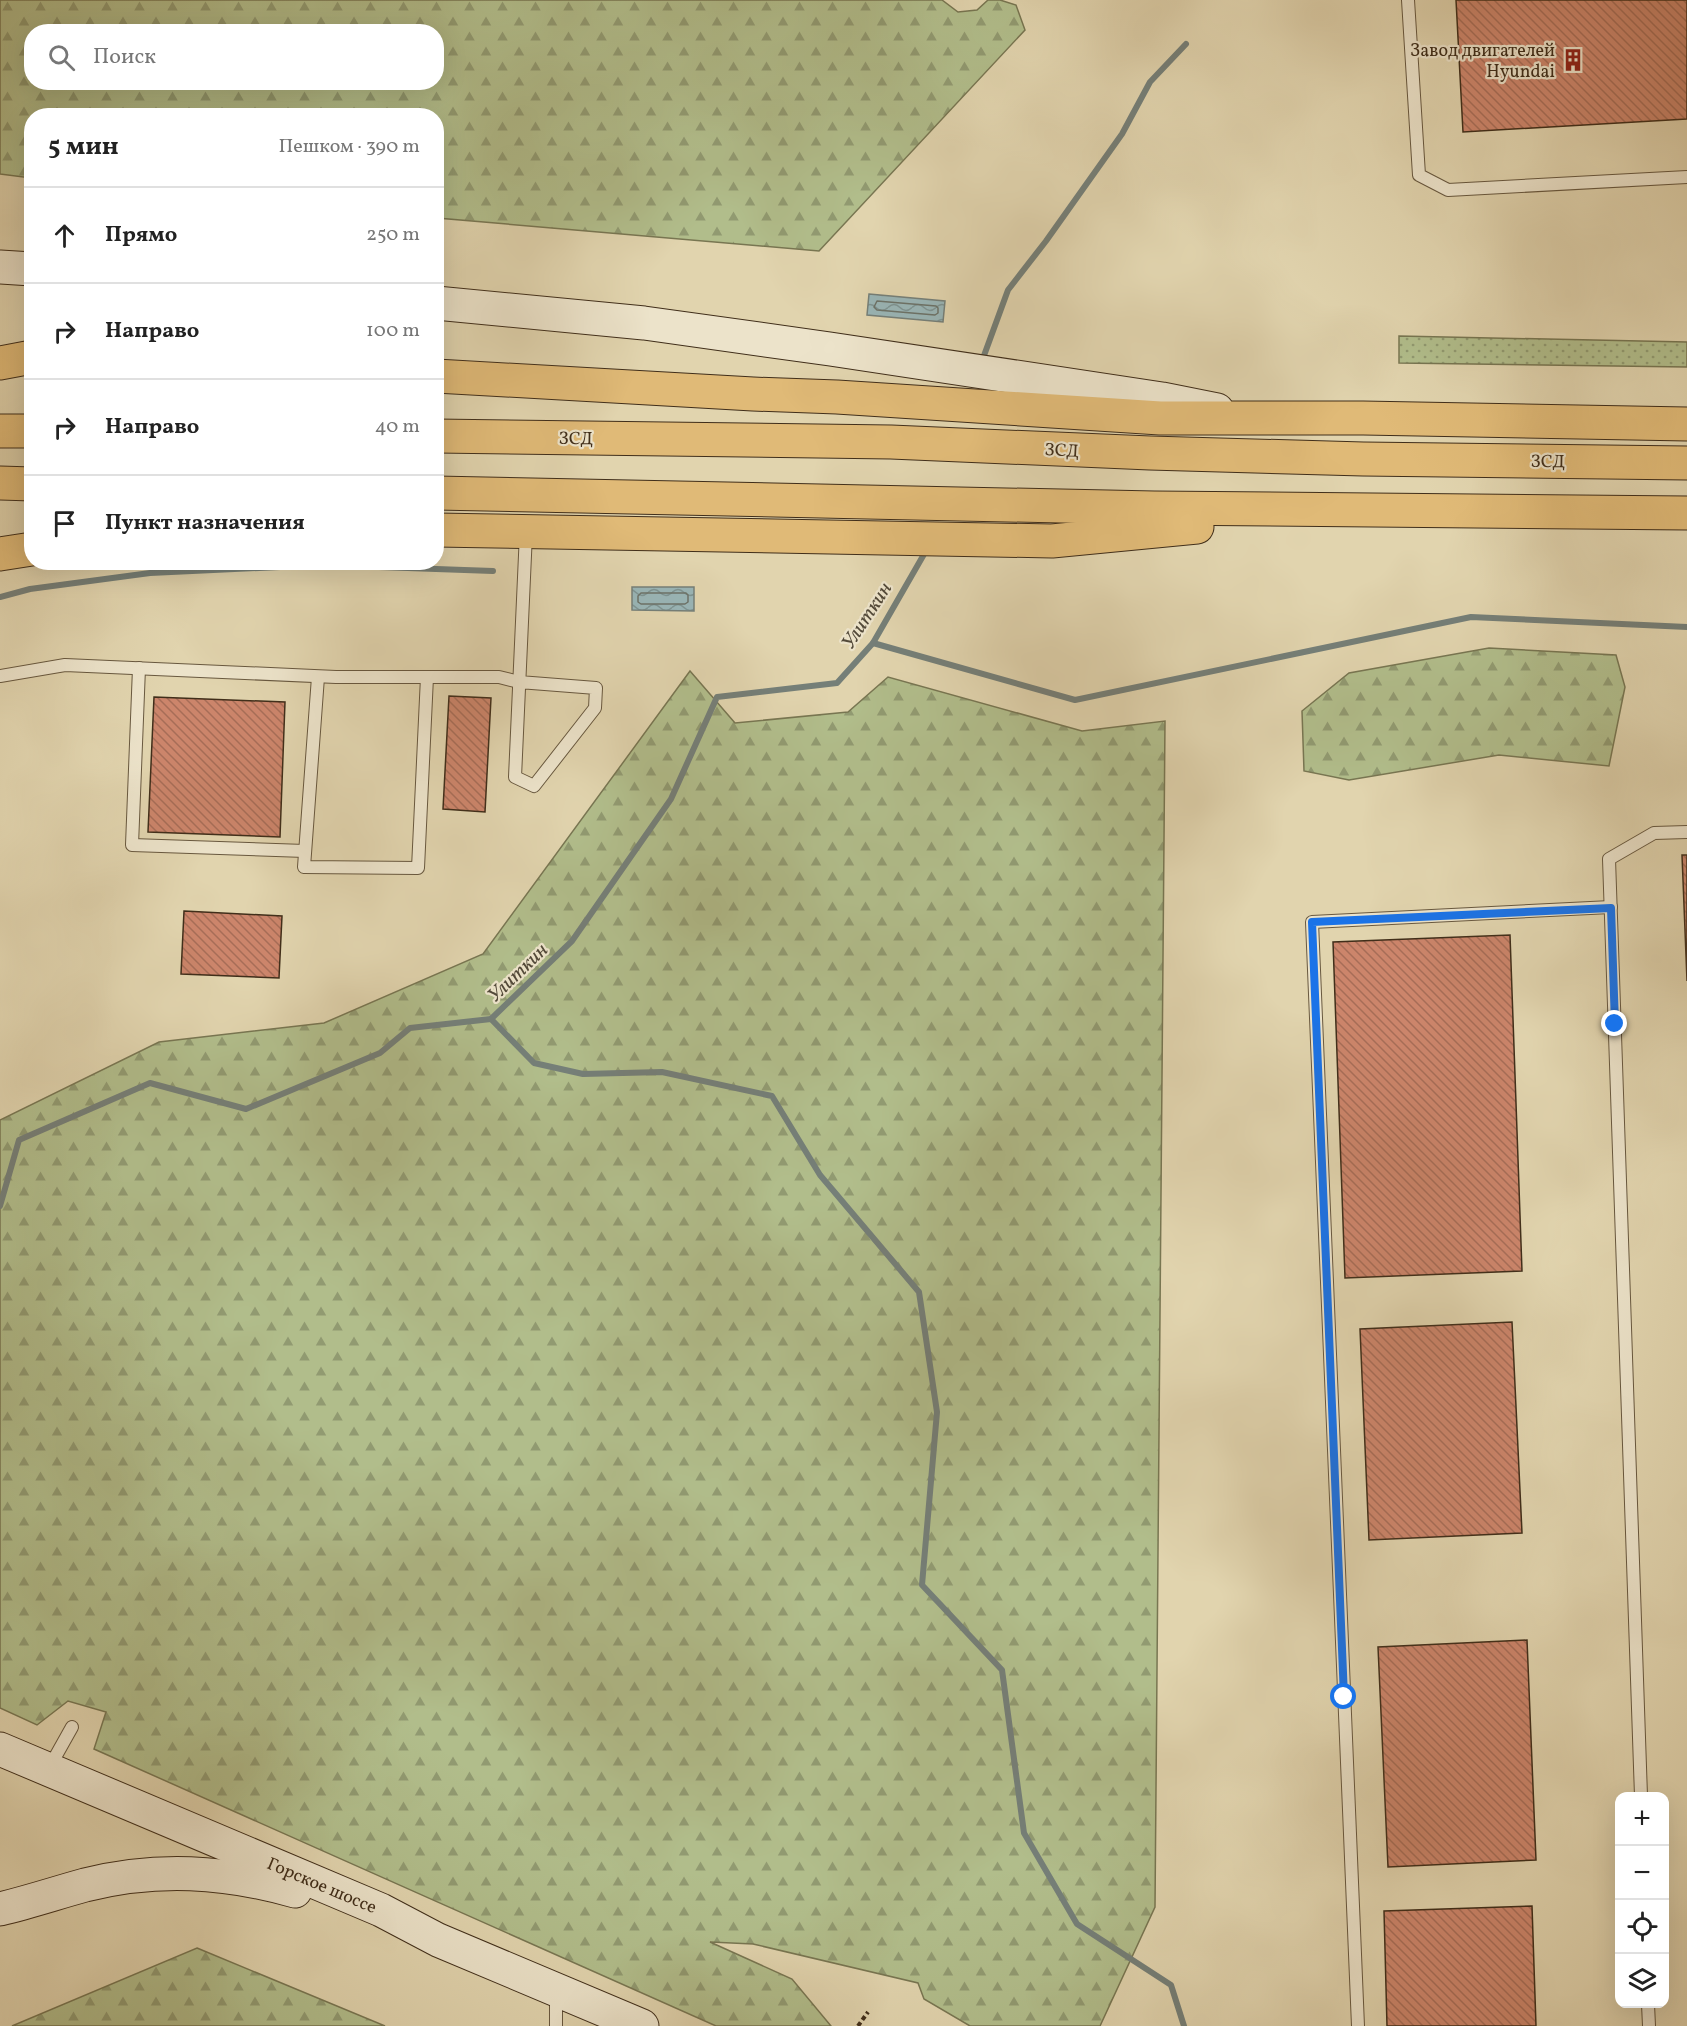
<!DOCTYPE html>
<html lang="ru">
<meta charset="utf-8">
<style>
:root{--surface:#fff;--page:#f2f2f2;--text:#222;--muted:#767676;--line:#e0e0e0}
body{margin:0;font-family:Vollkorn,serif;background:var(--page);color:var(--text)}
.controls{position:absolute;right:18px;bottom:18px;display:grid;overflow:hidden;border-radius:12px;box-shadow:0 6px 24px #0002}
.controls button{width:54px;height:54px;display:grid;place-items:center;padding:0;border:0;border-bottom:2px solid var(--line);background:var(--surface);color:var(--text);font:30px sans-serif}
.stop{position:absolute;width:18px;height:18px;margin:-14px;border:4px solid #1a73e8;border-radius:50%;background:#fff}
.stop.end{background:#1a73e8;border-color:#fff;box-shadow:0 2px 6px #0008}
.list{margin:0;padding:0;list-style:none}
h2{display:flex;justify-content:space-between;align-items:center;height:78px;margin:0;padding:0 24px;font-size:26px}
h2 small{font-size:20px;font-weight:400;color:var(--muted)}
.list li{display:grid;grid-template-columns:39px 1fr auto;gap:18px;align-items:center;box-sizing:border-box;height:96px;padding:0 24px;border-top:2px solid var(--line)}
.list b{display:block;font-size:22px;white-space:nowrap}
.list em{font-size:20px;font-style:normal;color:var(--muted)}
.icon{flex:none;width:33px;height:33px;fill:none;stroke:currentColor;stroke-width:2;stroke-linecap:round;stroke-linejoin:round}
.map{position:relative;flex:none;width:1687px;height:2026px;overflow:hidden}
.search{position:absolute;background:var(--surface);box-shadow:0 6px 24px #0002;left:24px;top:24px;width:420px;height:66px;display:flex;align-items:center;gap:15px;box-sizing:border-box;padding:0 21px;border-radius:24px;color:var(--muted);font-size:22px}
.panel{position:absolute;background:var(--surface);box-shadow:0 6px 24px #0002;left:24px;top:108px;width:420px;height:462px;border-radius:24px}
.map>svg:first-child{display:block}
</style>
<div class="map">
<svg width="1687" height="2026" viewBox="0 0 1687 2026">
<defs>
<pattern id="grass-dots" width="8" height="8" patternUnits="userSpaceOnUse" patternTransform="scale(1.5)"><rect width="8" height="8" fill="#b1bd8b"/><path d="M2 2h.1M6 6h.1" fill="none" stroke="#919a71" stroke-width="1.8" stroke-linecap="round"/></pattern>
<pattern id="forest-firs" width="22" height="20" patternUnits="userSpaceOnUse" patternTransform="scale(1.5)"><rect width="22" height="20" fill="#b1bd8b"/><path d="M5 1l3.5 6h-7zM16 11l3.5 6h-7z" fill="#919a71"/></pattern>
<pattern id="water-waves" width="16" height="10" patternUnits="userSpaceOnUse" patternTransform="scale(1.5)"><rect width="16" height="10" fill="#99b5b6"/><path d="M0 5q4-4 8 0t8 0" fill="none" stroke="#7e9493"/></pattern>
<pattern id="building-back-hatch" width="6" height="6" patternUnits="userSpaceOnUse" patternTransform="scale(1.5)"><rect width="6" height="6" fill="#cc856b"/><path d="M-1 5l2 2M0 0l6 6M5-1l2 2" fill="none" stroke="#a76d57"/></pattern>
</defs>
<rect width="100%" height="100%" fill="#e1d4ae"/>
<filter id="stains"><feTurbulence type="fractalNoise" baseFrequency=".00333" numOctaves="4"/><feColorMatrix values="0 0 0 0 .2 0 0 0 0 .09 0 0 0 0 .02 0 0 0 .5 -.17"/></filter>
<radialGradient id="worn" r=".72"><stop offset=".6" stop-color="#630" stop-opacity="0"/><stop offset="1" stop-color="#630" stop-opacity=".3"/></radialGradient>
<path fill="url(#grass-dots)" stroke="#787652" stroke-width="1.5" d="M1399,336L1687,342V367L1399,363Z"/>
<g fill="url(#forest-firs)" stroke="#787652" stroke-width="1.5" fill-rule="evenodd">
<path d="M0,0H942L958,12L977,10L988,0H1000L1016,5L1025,30L819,251L437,218L436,116H32L31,178L0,174ZM32,32H436V82H32Z"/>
<path d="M1489,648L1616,655L1625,687L1609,766L1499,755L1349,780L1304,771L1302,711L1349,673Z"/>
<path d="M690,671L735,723L848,712L888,677L1082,731L1165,721L1155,1907L1100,2026H970L924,1999L918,1983L753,1944L710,1942L792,1979L831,2026H716L94,1749L106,1712L68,1701L37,1725L0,1708V1120L159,1042L324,1023L483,954Z"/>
<path d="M197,1948L385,2026H12Z"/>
</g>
<g fill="url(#water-waves)" stroke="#757f78" stroke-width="1.5">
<path d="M869,294L945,301L943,322L867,315Z"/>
<path d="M632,587H694V611L632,610Z"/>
</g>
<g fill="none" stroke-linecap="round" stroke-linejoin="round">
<g stroke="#6c7268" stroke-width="1.5">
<path d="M877,301L936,306L938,308V313L935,315L877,310L874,307Z"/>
<path d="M641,593H686L688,595V602L685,604H641L638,602V596Z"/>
</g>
<g stroke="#757f78" stroke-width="6">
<path d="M982,361L1008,290L1046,241L1122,134L1150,82L1186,44"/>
<path d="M0,597L30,589L150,573L322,565L493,571"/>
<path d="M873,643L1075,700L1471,617L1687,627"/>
<path d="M491,1019L534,1063L583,1074L662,1072L772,1096L820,1175L919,1292L937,1412L922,1585L1002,1670L1024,1833L1077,1924L1171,1985L1184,2026"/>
<path d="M0,1206L19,1140L150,1083L246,1109L380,1053L410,1028L491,1019L572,941L671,799L717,697L837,683L873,643L927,549"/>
</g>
</g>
<g fill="url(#building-back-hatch)" stroke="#402e1a" stroke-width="1.5">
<path d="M1456,0H1687V119L1463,132Z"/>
<path d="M449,696L491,698L485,812L443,809Z"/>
<path d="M154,697L285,702L280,837L148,832Z"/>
<path d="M1682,855H1687V981Z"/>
<path d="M184,911L282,916L279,978L181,974Z"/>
<path d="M1510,935L1522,1271L1345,1278L1333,942Z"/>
<path d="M1512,1322L1522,1533L1369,1540L1360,1329Z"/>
<path d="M1527,1640L1536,1860L1388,1867L1378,1647Z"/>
<path d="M1532,1906L1536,2026H1387L1384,1911Z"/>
</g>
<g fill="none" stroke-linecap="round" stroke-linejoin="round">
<g stroke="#68583f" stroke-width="14">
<g id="service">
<path d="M1408,0L1419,175L1448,190L1687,177"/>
<path d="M139,668L132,845L305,851"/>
<path d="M0,676L65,665L336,677H499L519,682L596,688L595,708L534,786L515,777L526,533"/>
<path d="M318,677L304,867L418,868L427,677"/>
<path d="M49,1768L72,1727"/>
<path d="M1641,1796L1609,859L1654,833L1687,832"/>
<path d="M1648,2004L1649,2026"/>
<path d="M556,2026V1993"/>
<path d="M1358,2026L1312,922L1611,907"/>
</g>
</g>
<g stroke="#402e1a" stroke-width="35">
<g id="secondary">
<path d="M0,267L32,269"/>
<path d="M436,303L644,323L830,349L1162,399L1217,410"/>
<path d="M0,1749L381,1910L438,1940L642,2026"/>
<path d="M0,1909C29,1902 56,1893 85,1885C157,1867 224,1871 295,1891"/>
</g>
</g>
<g stroke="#402e1a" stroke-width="35">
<g id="motorway">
<path d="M0,363L32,357"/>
<path d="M436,376L753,394L837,397L1160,418H1363L1687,424"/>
<path d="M0,431H32"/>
<path d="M436,436L891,442L1150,453L1363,459L1687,463"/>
<path d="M0,483L32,484"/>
<path d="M436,493L1154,508L1687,513"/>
<path d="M436,530L1052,541L1197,527"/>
<path d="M0,554L32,549"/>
</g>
</g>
<path stroke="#402e1a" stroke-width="4" stroke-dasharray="4.5 3" stroke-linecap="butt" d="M858,2026L868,2012"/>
<use href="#service" stroke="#ece3ca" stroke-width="12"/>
<use href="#secondary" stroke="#ece3ca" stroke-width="33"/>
<use href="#motorway" stroke="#e0ba77" stroke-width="33"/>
</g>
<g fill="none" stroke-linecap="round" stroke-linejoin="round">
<path stroke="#1a73e8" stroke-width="8" d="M1344,1697L1312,922L1611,908L1615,1024"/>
</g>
<defs>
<g id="building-bare" transform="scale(1.8)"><path d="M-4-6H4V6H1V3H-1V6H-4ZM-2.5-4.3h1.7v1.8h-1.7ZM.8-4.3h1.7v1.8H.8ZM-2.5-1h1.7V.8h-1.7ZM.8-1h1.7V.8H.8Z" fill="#8f2418" stroke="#ece3ca" stroke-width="2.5" paint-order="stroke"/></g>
</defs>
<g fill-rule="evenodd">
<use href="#building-bare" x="1573" y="60"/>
</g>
<g text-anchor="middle" stroke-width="4.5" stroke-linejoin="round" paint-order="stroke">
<g font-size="18" fill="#402e1a" stroke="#ece3ca" text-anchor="end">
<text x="1555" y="56">Завод двигателей<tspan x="1555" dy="21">Hyundai</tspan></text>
</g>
<g font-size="18" fill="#402e1a" stroke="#ece3ca">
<text transform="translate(576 438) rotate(1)" y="6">ЗСД</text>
<text transform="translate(1062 450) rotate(3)" y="6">ЗСД</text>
<text transform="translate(1548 461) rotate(1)" y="6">ЗСД</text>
<text transform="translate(322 1885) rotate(23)" y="6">Горское шоссе</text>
</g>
<g font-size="20" font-style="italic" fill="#524939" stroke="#ece3ca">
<text transform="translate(866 615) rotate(-57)" y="7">Улиткин</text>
<text transform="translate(517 972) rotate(-44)" y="7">Улиткин</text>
</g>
</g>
<rect width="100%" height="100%" filter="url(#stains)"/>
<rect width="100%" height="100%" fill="url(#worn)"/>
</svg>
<div class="controls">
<button>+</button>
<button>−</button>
<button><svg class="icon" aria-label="locate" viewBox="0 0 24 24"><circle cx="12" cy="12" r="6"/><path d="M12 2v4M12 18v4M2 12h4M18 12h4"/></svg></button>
<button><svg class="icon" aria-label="layers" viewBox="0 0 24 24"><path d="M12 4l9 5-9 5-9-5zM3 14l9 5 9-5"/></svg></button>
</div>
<div class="stop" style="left:1344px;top:1697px"></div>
<div class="stop end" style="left:1615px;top:1024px"></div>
<div class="search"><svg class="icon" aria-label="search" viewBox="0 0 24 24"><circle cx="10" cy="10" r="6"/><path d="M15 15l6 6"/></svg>Поиск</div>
<section class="panel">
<h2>5 мин<small>Пешком · 390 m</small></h2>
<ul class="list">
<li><svg class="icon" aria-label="ahead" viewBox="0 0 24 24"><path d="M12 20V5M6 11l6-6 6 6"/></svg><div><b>Прямо</b></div><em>250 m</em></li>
<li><svg class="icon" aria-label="right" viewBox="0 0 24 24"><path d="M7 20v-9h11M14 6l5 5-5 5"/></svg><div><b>Направо</b></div><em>100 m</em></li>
<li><svg class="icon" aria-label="right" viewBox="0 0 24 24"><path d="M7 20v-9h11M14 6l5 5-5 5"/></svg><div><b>Направо</b></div><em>40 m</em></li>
<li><svg class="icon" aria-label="arrive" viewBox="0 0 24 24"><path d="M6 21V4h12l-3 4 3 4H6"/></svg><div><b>Пункт назначения</b></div></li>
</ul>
</section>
</div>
